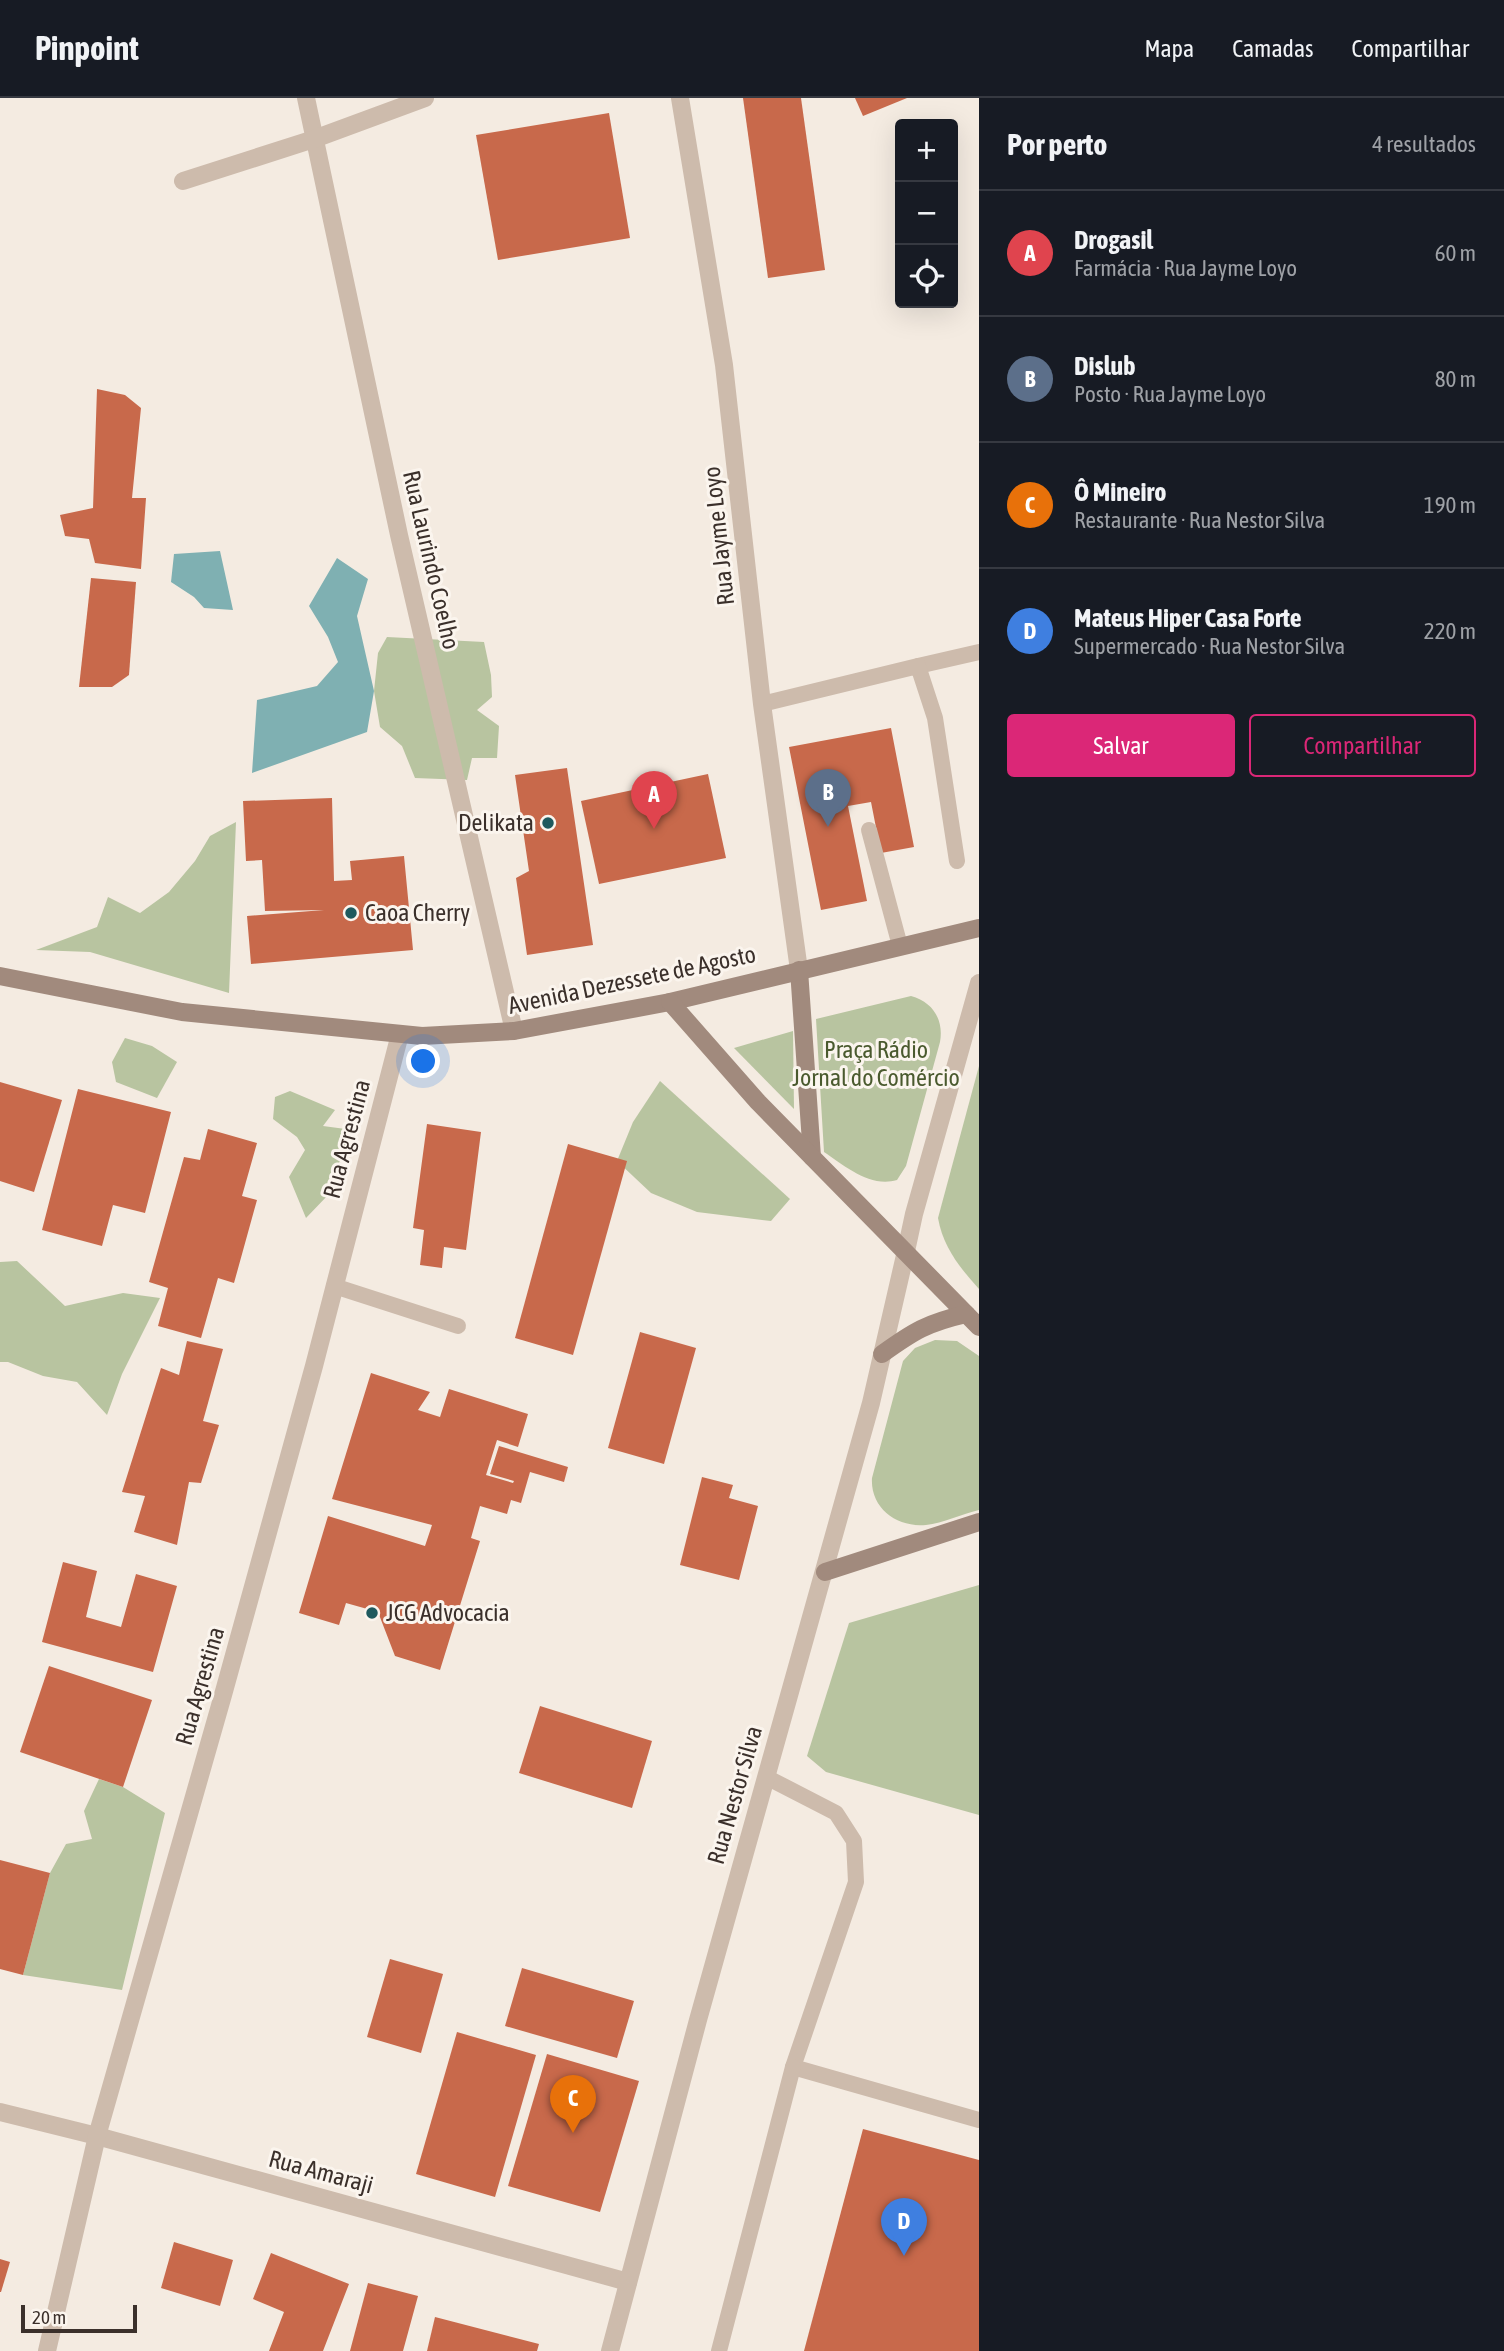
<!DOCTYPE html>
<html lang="pt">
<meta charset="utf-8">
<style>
:root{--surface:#171b24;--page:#242831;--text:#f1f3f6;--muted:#9ea1a6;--line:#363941;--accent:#db2777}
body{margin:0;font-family:"Asap Condensed",sans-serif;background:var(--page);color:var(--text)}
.controls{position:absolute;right:21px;top:21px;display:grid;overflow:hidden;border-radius:7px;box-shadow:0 7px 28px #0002}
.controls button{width:63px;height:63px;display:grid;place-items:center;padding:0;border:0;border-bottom:2px solid var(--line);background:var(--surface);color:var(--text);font:35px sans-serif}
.scale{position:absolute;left:21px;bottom:18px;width:116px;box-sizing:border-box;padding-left:7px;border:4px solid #3b302b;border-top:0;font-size:19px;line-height:24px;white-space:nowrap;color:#3b302b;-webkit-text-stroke:5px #fbf5ee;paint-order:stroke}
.you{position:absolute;left:424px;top:964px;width:24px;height:24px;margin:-18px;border:5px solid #fff;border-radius:50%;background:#1a73e8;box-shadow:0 0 0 10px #1a73e833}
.badge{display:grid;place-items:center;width:46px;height:46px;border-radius:50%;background:var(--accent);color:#fff;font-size:23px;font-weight:700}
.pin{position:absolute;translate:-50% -58px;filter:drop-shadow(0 2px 4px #0008)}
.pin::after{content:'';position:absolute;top:37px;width:24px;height:21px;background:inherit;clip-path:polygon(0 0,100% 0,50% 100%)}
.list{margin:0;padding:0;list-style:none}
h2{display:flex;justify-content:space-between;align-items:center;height:91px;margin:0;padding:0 28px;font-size:30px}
h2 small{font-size:23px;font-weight:400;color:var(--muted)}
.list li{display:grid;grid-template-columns:46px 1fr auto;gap:21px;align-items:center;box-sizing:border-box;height:126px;padding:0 28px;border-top:2px solid var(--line)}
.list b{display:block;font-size:26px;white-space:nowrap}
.list p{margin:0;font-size:23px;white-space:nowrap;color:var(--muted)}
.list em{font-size:23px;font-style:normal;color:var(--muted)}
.actions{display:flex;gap:14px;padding:21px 28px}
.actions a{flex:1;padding:16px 0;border:2px solid var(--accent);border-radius:7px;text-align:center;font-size:24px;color:var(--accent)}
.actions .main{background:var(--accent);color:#fff}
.icon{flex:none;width:38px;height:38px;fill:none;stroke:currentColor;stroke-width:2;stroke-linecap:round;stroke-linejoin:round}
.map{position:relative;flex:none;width:979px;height:2253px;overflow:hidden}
header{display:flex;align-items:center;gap:42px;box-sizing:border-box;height:98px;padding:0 35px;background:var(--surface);border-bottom:2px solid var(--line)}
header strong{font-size:33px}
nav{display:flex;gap:38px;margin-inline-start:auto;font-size:24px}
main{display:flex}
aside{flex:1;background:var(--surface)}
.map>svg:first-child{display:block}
</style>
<header>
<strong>Pinpoint</strong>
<nav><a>Mapa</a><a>Camadas</a><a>Compartilhar</a></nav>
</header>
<main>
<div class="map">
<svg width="979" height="2253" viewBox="0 0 979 2253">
<rect width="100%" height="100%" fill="#f4ebe1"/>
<g fill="#b8c4a0">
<path d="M387,539L484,544L491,577L492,599L477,612L499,628L497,660H472L467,682L415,680L402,648L380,629L374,593L378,555Z"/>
<path d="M236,724L229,895L90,854L36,852L97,829L108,799L140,815L169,794L195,763L210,738Z"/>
<path d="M911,898C933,904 944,922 940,944L906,1068L897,1082C870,1090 845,1068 824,1054L816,921Z"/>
<path d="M793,933L794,1011L734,950Z"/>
<path d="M125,940L152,948L177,964L157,1000L116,984L112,964Z"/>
<path d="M979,968V1191C960,1170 943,1149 938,1120Z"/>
<path d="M660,983L790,1101L771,1123L697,1114L651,1095L617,1063L633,1024Z"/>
<path d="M290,993L335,1012L323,1028L353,1032L345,1056L332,1075L329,1096L306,1120L289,1079L305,1052L297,1039L273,1021L275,999Z"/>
<path d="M17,1163L65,1208L123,1195L160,1200L122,1276L107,1317L77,1284L43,1278L8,1264H0V1164Z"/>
<path d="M935,1242L957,1243L979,1258V1412C962,1416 943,1425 926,1427C897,1430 870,1410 872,1380L903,1263L915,1250Z"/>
<path d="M979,1487V1717L826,1674L807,1658L849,1525Z"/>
<path d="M99,1681L123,1689L165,1715L122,1892L23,1877L50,1775L66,1746L92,1741L84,1713Z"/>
</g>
<g fill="#7fb0b2">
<path d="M220,453L233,512L204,510L194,499L171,484L174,456Z"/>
<path d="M337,460L368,481L357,518L374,593L367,634L252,675L257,602L317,588L338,564L328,539L309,508Z"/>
</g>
<g fill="#c8694b">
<path d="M743,0H801L825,172L768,180Z"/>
<path d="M855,0H907L863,18Z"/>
<path d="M609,15L630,140L498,162L476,37Z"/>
<path d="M97,291L125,297L141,310L132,400H146L141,471L95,465L89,441L65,438L60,417L93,410Z"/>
<path d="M91,480L136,484L129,577L112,589H79Z"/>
<path d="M891,630L914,749L881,755L871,704L848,708L867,803L821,812L789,649Z"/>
<path d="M567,670L593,847L527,857L516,780L529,773L515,677Z"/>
<path d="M708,676L726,760L599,786L581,703Z"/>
<path d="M332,700L334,783L352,782L350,763L404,758L413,852L251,866L247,818L324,812L265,813L262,762L246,763L243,703Z"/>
<path d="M0,984L62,1002L34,1094L0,1083Z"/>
<path d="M78,991L171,1014L145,1115L113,1107L102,1148L42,1132Z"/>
<path d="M427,1026L481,1034L466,1152L444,1149L442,1170L420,1167L424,1132L413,1130Z"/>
<path d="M208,1031L257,1045L242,1098L257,1102L234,1185L218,1180L201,1240L158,1228L168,1190L149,1184L184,1059L200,1062Z"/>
<path d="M568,1046L627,1063L573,1257L515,1240Z"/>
<path d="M640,1234L696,1250L664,1366L608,1350Z"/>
<path d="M187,1243L223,1251L203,1323L219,1327L201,1385L189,1384L177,1447L134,1434L145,1398L122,1394L161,1270L179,1277Z"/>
<path d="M371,1275L430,1294L418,1312L440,1319L449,1291L528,1316L518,1349L497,1342L486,1377L513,1385L514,1383L490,1376L499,1348L568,1369L564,1384L530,1374L521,1405L511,1402L507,1416L480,1408L471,1440L480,1443L440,1572L395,1558L378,1514L346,1505L339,1527L299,1515L328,1418L425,1448L432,1427L332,1401Z"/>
<path d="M702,1379L733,1387L729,1400L758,1408L739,1482L680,1467Z"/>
<path d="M63,1464L97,1473L86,1519L121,1529L136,1476L177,1488L153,1574L42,1544Z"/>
<path d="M49,1568L152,1602L123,1689L20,1654Z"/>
<path d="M540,1608L652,1643L632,1710L519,1675Z"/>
<path d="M0,1762L50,1775L23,1877L0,1871Z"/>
<path d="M390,1861L443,1876L421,1955L367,1939Z"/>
<path d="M522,1870L634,1903L617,1960L505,1928Z"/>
<path d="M457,1934L536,1957L495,2099L416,2076Z"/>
<path d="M547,1956L639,1983L600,2114L508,2088Z"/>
<path d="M863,2031L979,2062V2253H804Z"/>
<path d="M174,2144L233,2162L220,2208L161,2190Z"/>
<path d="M271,2155L349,2186L323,2253H269L284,2214L253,2201Z"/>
<path d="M0,2161L10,2164L1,2194H0Z"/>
<path d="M368,2185L418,2198L403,2253H350Z"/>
<path d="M435,2219L539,2246L537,2253H427Z"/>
</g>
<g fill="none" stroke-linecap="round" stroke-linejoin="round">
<g stroke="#cdbbac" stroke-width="16">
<path d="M918,568L979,554"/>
<path d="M762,606L918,568L935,620L957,763"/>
<path d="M869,732L900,848"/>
<path d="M334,1188L458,1228"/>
<path d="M766,1679L836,1715L854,1743L856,1784L793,1969L979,2022"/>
<path d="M719,2253L793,1969"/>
</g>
<g stroke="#cdbbac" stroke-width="18">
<path d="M306,0L399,437L514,933"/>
<path d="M680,0L724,267L762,606L799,872"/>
<path d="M183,83L314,41L425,0"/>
<path d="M906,1153L914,1116L979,885"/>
<path d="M0,2014L97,2038L628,2184"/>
<path d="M47,2253L97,2038L223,1597L314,1268L400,936"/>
</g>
<path stroke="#cdbbac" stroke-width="18" d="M610,2253L698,1922L871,1305L906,1153"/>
<g stroke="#a18a7d" stroke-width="18">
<path d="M799,872L812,1059"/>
<path d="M0,878L182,914L422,938L514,933L670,904L979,830"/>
<path d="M670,904L758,1004L979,1229"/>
<path d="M882,1256C914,1233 927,1225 966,1216"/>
<path d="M825,1474L979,1424"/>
</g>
</g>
<g fill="#1f5a5e" stroke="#fbf5ee" stroke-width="2.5">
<circle cx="548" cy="725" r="7"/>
<circle cx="351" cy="815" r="7"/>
<circle cx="372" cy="1515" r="7"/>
</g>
<g text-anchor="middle" stroke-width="6" stroke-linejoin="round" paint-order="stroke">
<g font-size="24" fill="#3b302b" stroke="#fbf5ee">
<text transform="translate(719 438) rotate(-96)" y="8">Rua Jayme Loyo</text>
<text transform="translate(431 462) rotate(77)" y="8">Rua Laurindo Coelho</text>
<text transform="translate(632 882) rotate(-12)" y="8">Avenida Dezessete de Agosto</text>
<text transform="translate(347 1041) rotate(-75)" y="8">Rua Agrestina</text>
<text transform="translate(200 1588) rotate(-74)" y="8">Rua Agrestina</text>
<text transform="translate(735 1697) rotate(-74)" y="8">Rua Nestor Silva</text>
<text transform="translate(321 2074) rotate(15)" y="8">Rua Amaraji</text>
</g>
<g font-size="24" fill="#3b302b" stroke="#fbf5ee" text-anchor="start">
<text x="534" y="733" text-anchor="end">Delikata</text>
<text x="365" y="823">Caoa Cherry</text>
<text x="386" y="1523">JCG Advocacia</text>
</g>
<g font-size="24" fill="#4a5a2e" stroke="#fbf5ee">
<text x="876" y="960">Praça Rádio<tspan x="876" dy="28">Jornal do Comércio</tspan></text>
</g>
</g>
</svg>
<div class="controls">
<button>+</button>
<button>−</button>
<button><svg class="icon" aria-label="locate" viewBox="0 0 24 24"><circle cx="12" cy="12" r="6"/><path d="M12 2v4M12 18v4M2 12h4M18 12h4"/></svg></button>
</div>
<div class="scale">20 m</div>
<div class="you"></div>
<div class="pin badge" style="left:654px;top:731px;background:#e0444e">A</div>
<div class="pin badge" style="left:828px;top:729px;background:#5c6f8a">B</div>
<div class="pin badge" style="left:573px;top:2035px;background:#e8710a">C</div>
<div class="pin badge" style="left:904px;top:2158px;background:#3f7fe0">D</div>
</div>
<aside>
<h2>Por perto<small>4 resultados</small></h2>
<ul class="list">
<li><span class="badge" style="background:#e0444e">A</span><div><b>Drogasil</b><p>Farmácia · Rua Jayme Loyo</p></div><em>60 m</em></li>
<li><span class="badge" style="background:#5c6f8a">B</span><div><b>Dislub</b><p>Posto · Rua Jayme Loyo</p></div><em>80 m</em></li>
<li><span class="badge" style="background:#e8710a">C</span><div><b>Ô Mineiro</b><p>Restaurante · Rua Nestor Silva</p></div><em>190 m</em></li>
<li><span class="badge" style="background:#3f7fe0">D</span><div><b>Mateus Hiper Casa Forte</b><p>Supermercado · Rua Nestor Silva</p></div><em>220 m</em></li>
</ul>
<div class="actions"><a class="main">Salvar</a><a>Compartilhar</a></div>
</aside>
</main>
